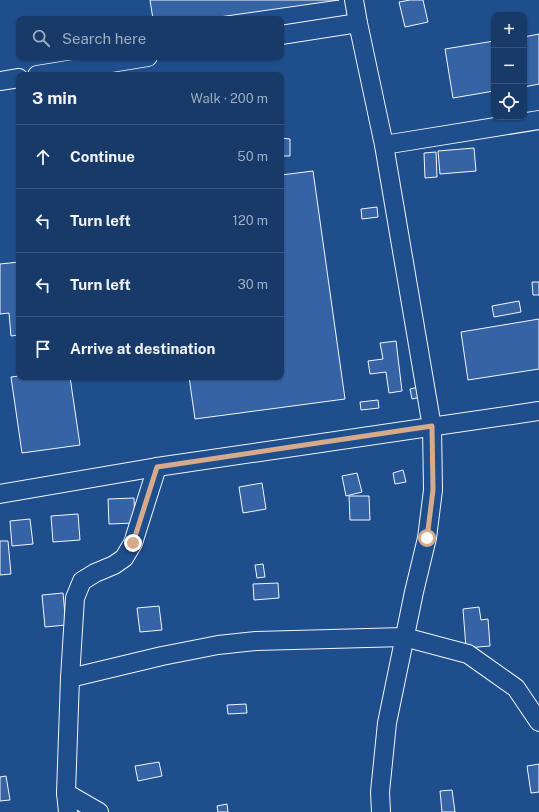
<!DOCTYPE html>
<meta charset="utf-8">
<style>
:root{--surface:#173a69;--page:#244571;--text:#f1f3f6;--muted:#9eadc0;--line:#36547d}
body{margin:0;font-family:"Public Sans",sans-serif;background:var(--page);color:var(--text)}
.controls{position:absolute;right:12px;top:12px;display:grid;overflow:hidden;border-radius:8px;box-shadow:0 1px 3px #0004}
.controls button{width:36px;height:36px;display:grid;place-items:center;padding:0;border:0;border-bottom:1px solid var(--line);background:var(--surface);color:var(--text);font:20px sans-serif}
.stop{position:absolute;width:12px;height:12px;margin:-9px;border:3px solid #d6ab8b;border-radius:50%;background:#fff}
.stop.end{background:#d6ab8b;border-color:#fff;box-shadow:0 1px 4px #0008}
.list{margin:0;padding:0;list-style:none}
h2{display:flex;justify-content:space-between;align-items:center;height:52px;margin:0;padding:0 16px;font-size:17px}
h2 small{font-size:13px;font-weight:400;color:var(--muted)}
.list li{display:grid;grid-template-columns:26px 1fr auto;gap:12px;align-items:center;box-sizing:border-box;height:64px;padding:0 16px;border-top:1px solid var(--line)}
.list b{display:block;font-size:15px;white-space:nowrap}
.list em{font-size:13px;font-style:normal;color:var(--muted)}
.icon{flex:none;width:22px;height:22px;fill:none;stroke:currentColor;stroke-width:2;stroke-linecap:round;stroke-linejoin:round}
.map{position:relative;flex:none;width:539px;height:812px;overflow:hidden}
.search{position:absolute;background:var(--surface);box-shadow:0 1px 3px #0004;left:16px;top:16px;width:268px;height:44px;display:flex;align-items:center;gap:10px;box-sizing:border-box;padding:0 14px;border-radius:8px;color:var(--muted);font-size:15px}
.panel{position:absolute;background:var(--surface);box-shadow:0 1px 3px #0004;left:16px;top:72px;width:268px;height:308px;border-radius:8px}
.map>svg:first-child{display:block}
</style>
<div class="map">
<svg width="539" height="812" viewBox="0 0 539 812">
<rect width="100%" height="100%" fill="#1f4e8c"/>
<g fill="#3563a3" stroke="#f2f6ff">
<path d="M150,0H339L205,19H153Z"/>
<path d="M410,0H423L428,22L405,27L399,2Z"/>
<path d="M539,34V84L524,87V37Z"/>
<path d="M494,41V91L453,98L445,49Z"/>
<path d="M281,138L290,139V156H281Z"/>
<path d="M474,148L476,171L440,174L438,151Z"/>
<path d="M436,152L437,177L425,178L424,153Z"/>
<path d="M313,171L345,399L195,419L189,377H281V175Z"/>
<path d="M377,207L378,217L362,219L361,209Z"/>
<path d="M19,262V335L11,336L9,313L0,314V264Z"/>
<path d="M532,282H539V295H533Z"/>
<path d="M519,301L521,312L494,317L492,306Z"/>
<path d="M539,319V369L468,380L461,332Z"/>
<path d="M396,341L402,391L389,393L386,372L370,374L368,361L383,359L380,343Z"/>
<path d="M19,376V377H70L80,445L22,453L11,377Z"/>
<path d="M419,387L421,397L412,399L410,389Z"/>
<path d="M378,400L379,408L361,410L360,402Z"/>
<path d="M403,470L406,482L395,484L393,473Z"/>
<path d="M357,473L362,492L346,496L342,476Z"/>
<path d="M262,483L266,509L243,513L239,487Z"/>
<path d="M349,496H369L370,520H350Z"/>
<path d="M134,498L135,523L109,524L108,499Z"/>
<path d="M78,514L80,540L53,542L51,516Z"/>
<path d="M30,519L33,544L12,546L10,521Z"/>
<path d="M0,541H8L11,574L0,575Z"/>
<path d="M263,564L265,577L257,578L255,565Z"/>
<path d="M278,583L279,598L254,600L253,584Z"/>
<path d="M63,593L66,625L45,627L42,595Z"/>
<path d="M159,606L162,630L140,632L137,608Z"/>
<path d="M479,607L481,620L488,619L490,646L466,648L463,609Z"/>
<path d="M246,704L247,713L228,714L227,705Z"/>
<path d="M159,762L162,776L138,781L135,766Z"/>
<path d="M539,764V792L531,793L527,766Z"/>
<path d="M6,776L10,800L0,801V777Z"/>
<path d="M452,790L455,812H442L440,791Z"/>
<path d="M227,804L228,812H218L217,806Z"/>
</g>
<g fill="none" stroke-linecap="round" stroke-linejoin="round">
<g stroke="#f2f6ff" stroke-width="20">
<g id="minor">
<path d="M354,0L358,23L384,145L432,427L433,490L427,538L414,592L387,723L380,792L381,812"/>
<path d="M281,35L358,23"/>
<path d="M37,75L148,57"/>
<path d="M0,81L19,78"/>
<path d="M384,145L539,120"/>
<path d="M0,494L157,467L539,411"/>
<path d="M70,678L162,656L218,645L256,641L404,637L468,654L516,688L539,722"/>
<path d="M66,793L99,812"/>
<path d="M68,812L66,793L70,678L75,598L82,581L95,573L114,565L124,558L133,543L157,467"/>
</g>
</g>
<use href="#minor" stroke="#1f4e8c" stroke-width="18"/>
</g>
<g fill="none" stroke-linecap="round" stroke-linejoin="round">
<path stroke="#d6ab8b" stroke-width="5" d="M133,543L157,467L432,426L433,490L427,538"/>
</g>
</svg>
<div class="controls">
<button>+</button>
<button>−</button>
<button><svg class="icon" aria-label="locate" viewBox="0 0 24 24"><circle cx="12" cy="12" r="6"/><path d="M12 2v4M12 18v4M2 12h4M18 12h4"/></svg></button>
</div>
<div class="stop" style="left:427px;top:538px"></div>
<div class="stop end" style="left:133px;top:543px"></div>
<div class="search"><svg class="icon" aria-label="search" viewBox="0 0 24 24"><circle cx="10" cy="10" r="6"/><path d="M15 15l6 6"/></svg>Search here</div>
<section class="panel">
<h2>3 min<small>Walk · 200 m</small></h2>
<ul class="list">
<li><svg class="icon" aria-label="ahead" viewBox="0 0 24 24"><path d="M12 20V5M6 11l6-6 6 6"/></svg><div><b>Continue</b></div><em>50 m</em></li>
<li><svg class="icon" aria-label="left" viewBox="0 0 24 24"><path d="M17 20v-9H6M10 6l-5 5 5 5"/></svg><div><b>Turn left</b></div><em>120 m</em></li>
<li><svg class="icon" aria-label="left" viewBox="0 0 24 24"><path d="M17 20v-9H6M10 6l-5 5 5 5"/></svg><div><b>Turn left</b></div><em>30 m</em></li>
<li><svg class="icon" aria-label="arrive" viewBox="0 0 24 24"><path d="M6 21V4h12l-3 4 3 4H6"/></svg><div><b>Arrive at destination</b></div></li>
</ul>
</section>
</div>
